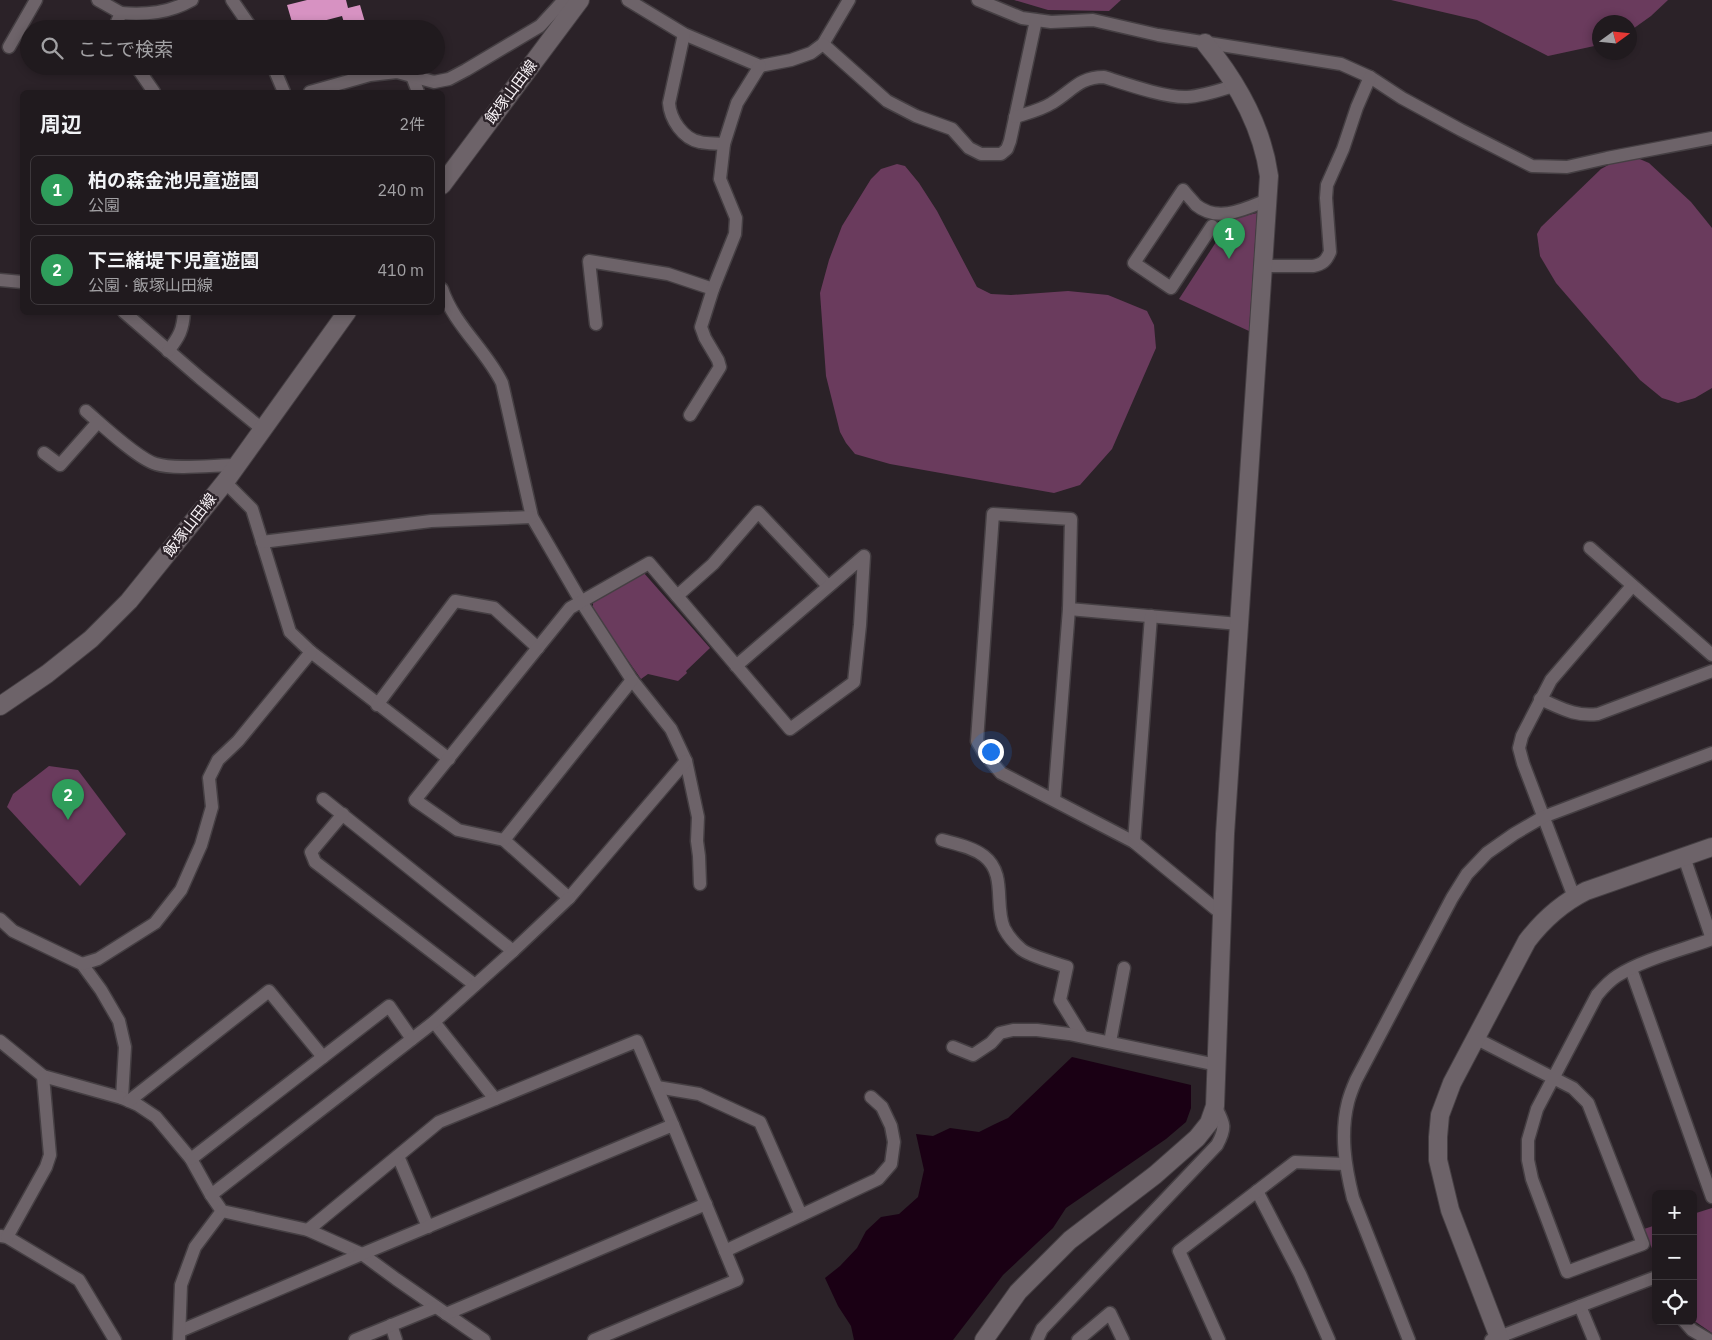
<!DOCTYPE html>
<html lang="ja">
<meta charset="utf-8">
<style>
:root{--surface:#201a1e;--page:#2d272b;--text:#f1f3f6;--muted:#a2a1a4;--line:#3d383c;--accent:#ff85de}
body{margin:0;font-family:"IBM Plex Sans","Noto Sans JP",sans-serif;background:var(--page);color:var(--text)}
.controls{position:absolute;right:15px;bottom:15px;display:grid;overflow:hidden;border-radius:8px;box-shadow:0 2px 8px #0003}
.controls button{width:45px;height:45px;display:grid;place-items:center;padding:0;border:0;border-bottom:1px solid var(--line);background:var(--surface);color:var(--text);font:25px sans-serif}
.compass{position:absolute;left:1592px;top:15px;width:45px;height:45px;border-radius:50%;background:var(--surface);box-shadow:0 2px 8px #0003;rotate:75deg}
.you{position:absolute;left:990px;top:751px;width:18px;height:18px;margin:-12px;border:4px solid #fff;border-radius:50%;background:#1a73e8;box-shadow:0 0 0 8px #1a73e833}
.badge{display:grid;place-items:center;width:32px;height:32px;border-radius:50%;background:var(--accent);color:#fff;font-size:16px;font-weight:700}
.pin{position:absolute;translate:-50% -41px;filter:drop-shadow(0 1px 2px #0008)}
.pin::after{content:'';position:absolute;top:26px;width:18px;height:15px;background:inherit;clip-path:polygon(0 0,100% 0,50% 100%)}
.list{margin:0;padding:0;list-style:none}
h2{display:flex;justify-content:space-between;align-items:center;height:65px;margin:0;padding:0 20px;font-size:21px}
h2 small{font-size:16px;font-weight:400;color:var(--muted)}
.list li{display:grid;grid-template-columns:32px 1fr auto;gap:15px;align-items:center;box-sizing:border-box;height:70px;margin:0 10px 10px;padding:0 10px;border:1px solid var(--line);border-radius:8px}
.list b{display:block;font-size:19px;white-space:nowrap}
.list p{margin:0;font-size:16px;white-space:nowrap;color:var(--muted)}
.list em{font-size:16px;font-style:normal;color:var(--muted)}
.icon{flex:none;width:28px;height:28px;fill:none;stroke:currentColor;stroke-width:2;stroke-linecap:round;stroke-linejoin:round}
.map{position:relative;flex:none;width:1712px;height:1340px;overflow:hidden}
.search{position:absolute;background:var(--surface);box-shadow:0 2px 8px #0003;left:20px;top:20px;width:425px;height:55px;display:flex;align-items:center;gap:12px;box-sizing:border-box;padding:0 18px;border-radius:28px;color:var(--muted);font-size:19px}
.panel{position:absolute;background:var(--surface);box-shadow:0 2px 8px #0003;left:20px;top:90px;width:425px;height:225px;border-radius:8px}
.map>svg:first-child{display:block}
</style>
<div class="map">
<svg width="1712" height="1340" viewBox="0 0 1712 1340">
<rect width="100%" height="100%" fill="#2b2228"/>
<g fill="#6a3b5d">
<path d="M1014,0H1121L1109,11L1048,10Z"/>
<path d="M1391,0H1668L1651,16L1630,31V22H1600L1599,45L1548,56L1477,20Z"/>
<path d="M1635,157L1649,163L1691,202L1712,228V388L1695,398L1678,403L1662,398L1640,380L1556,283L1540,256L1537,234L1541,227L1601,169L1619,159Z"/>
<path d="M897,164L905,166L919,183L937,211L977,287L991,294L1011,295L1068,291L1108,295L1147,311L1154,325L1156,348L1112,449L1080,485L1054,493L890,464L855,454L846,443L840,432L826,376L820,293L829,260L842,226L871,179L881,169Z"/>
<path d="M1257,213L1249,331L1179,299L1231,219Z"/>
<path d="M643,572L710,648L686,671L687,673L678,681L648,674L641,679L593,611V601Z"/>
<path d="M49,766L78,770L126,834L80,886L7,807L13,794Z"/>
<path d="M1712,1208V1333L1693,1320V1214Z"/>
<path d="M1656,1225V1258L1644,1229Z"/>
</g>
<path fill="#1a0014" d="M1072,1057L1191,1085V1108L1186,1122L1166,1139L1066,1208L1053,1228L1003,1275L953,1340H854L851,1326L838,1306L825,1278L840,1266L857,1248L866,1231L881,1217L899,1214L918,1197L924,1170L916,1134L933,1136L950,1128L979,1132L995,1124L1008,1118Z"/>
<path fill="#d792c2" d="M307,0H346L348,8L360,5L367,29H346L342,16L319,22L321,29H294L287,5Z"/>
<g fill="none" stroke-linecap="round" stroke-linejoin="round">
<g stroke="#453f43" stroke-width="15">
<g id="street">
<path d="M98,0L121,13L117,22L119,29"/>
<path d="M232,0L252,29"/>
<path d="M628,0L684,34L760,66L791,60L811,53L823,44L849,0"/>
<path d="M978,0L1022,18L1051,22L1093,20L1158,35L1341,64L1370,77L1402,98L1461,130L1532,166L1567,167L1607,158L1712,138"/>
<path d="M121,13C146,15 169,13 192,0"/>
<path d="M684,34L669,103C670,119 683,139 700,142C708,144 716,143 724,144"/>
<path d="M823,44L887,101L916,116L952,129L969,148L981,154H1001L1007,149L1010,141L1036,20"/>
<path d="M9,47L36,0"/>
<path d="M136,66L154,92"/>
<path d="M273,66L284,92"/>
<path d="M412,76L418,92"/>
<path d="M310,92L370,75L397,72L434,82L449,79L466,70L540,26L564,0"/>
<path d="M1015,117C1028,113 1041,110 1052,103C1072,91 1079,77 1104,77C1126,84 1166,98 1187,97C1204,96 1220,90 1236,85"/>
<path d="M1212,226L1171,288L1134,263L1183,190C1187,195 1192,200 1196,205C1218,223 1245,209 1267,200"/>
<path d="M1263,266H1313C1323,264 1326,261 1330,252L1326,198L1327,185L1343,149L1357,107L1370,77"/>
<path d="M0,280L22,282"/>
<path d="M442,289C454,325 486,350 502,383L532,517L582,603L632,680L671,729L686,761L698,817L697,841L699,856L700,884"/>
<path d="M124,312L200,378L262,429"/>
<path d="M596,324L589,261L668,274L713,289"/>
<path d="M168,351C179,337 183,330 184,312"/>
<path d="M86,411C102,425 138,459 156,464C175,470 215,465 237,465"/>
<path d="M690,415L720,367L718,360L705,338L701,327L713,289L735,234L736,218L720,179L724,144L737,103L760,66"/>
<path d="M44,453L60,465L98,422"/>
<path d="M225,482L252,509L290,632L311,652L449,759"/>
<path d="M262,542L431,521L532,517"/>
<path d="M1590,548L1712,655"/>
<path d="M677,596L713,564L758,512L828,586"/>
<path d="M1069,609L1239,624"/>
<path d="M1540,699C1561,708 1575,717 1598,714L1712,671"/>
<path d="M377,705L455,601L494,608L538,648"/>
<path d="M686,761L569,898L504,840L458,830L415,800L570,608L649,563L790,729L854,682L860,625L864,556L736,666"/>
<path d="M323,799L513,951"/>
<path d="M1054,800L1069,609L1071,519L993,514L977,741L984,753L1001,773L1134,842L1223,915"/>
<path d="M343,814L311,852L315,862L475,985"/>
<path d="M504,840L632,680"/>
<path d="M942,840C956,844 972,847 984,856C1007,874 994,905 1004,928C1008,936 1014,943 1021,949C1029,956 1056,963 1067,967L1060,1000L1082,1036"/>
<path d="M1134,842L1151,616"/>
<path d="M1684,857L1712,939"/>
<path d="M1574,897L1523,763L1519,748L1522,736L1551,680L1632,586"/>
<path d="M0,919L13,931L82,964L101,990L119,1021L125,1047L122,1098"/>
<path d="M82,964L98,959L155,923L181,890L201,845L212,807L209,778L218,760L238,741L311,652"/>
<path d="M1631,969L1712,1197"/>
<path d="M434,1022L495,1099"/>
<path d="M1475,1038L1573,1088L1588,1103L1643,1244L1567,1272L1532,1179L1528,1160V1140L1537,1109L1597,995C1603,988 1609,981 1617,976C1644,959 1682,950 1712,939"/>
<path d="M0,1041L43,1076L122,1098L138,1105L156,1117L191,1159L211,1195L222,1211L308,1230L362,1254L396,1279L484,1340"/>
<path d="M1110,1042L1124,968"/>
<path d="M953,1047L973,1055L991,1043L1000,1033L1013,1030H1037L1069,1034L1217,1065"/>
<path d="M657,1087L699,1094L760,1122L801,1215"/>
<path d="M129,1101L269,991L323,1057"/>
<path d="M398,1156L428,1227"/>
<path d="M191,1159L389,1006L412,1039"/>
<path d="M1257,1191L1300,1274L1329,1340"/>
<path d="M211,1195L434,1022L513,951L569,898"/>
<path d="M308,1230L439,1122L637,1041L673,1125"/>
<path d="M1,1236L7,1237L79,1280L115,1340"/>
<path d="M7,1237L46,1167L50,1155L43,1076"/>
<path d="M725,1251L878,1179L891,1164L894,1142L891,1126L882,1107L871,1097"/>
<path d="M1580,1306L1594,1340"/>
<path d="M446,1314L706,1204"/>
<path d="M1684,1321L1692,1330L1709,1340"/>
<path d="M391,1325L396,1340"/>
<path d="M180,1331L362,1254L673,1125L737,1280L594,1340"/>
<path d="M179,1340L181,1285L195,1247L222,1211"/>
<path d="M355,1340L436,1307"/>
<path d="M1037,1340L1042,1329L1217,1145C1227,1127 1224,1123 1215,1106"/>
<path d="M1078,1340L1110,1313L1123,1340"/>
<path d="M1219,1340L1179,1251L1295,1162L1345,1164"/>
<path d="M1409,1340L1353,1198C1345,1166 1340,1134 1348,1102C1350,1094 1353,1087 1356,1080L1452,898L1467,874L1487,853L1514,834L1543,817L1712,753"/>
<path d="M1491,1340L1656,1277"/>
</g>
</g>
<g stroke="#453f43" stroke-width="20">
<g id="secondary">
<path d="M442,185L580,0"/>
<path d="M0,706L47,674L91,639L129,601L225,482L347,312"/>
<path d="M984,1340L1018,1292L1070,1240L1155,1175L1197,1138L1209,1123L1215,1106L1225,834L1269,176C1262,125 1237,82 1205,43"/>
<path d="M1500,1340L1450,1210L1438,1160V1137L1440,1115L1452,1083L1527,941C1543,920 1562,903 1586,891L1712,847"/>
</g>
</g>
<use href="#street" stroke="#6d6369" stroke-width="12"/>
<use href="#secondary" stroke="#6d6369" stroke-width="18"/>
</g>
<g text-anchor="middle" stroke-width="5" stroke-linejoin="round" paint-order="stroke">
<g font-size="15" fill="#f8f2f6" stroke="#2b2228">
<text transform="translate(511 92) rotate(-53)" y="5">飯塚山田線</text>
<text transform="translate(190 525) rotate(-52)" y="5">飯塚山田線</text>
</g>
</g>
</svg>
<div class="controls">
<button>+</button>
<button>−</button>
<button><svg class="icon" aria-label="locate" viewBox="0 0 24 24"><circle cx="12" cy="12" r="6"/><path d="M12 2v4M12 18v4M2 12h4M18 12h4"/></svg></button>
</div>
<svg class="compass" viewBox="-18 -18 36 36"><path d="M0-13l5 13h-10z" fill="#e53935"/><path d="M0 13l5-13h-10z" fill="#a2a1a4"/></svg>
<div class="you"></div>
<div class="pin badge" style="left:1229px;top:259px;background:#2e9e5b">1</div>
<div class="pin badge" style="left:68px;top:820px;background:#2e9e5b">2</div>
<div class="search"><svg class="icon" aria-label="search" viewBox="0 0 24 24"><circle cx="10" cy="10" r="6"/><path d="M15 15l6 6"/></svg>ここで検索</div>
<section class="panel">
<h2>周辺<small>2件</small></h2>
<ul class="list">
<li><span class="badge" style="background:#2e9e5b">1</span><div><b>柏の森金池児童遊園</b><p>公園</p></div><em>240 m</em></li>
<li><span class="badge" style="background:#2e9e5b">2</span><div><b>下三緒堤下児童遊園</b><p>公園 · 飯塚山田線</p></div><em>410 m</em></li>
</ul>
</section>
</div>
